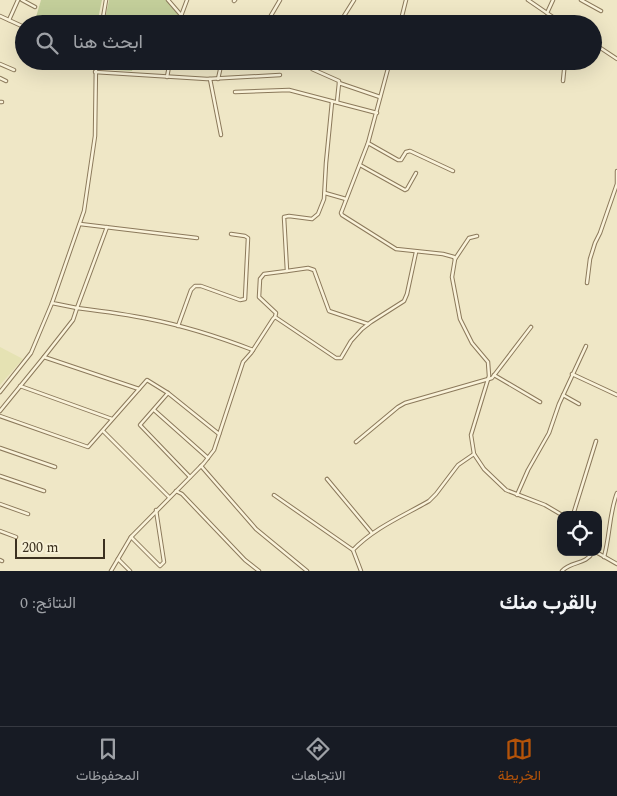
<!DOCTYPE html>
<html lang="ar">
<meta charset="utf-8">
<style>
:root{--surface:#171b24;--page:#242831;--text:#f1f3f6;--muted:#9ea1a6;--line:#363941;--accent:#b45309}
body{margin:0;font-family:Spectral,Vazirmatn,serif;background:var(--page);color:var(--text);direction:rtl}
.controls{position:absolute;right:15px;bottom:15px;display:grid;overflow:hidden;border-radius:10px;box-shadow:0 5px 20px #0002}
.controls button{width:45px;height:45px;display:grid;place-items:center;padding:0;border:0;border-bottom:1px solid var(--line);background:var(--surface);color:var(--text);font:25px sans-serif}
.scale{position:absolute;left:15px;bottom:12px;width:90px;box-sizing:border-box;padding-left:5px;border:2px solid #3b301f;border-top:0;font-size:14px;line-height:18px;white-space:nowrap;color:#3b301f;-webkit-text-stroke:4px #f6f0d6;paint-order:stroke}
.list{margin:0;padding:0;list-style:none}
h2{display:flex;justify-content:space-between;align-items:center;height:65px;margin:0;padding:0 20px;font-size:21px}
h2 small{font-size:16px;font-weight:400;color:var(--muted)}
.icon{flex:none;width:28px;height:28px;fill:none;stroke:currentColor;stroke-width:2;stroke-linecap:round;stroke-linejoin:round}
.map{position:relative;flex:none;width:617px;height:571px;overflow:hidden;direction:ltr}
.search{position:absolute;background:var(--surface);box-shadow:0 5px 20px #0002;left:15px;right:15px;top:15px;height:55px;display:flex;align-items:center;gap:12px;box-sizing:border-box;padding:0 18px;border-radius:28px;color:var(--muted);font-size:19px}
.sheet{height:155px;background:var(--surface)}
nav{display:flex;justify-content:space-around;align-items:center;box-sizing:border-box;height:70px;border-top:1px solid var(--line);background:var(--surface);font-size:14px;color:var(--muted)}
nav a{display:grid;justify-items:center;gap:2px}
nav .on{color:var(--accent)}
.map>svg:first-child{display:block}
</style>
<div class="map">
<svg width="617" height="571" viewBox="0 0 617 571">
<rect width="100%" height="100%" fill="#efe7c6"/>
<path fill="#e5e2b3" d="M0,347L23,359L0,385Z"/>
<g fill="#c3ce9a">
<path d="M41,0H102L97,24H34Z"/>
<path d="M109,0H167L179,15L175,24L145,21L144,24H104Z"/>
<path d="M98,61H135L132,71L98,69Z"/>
</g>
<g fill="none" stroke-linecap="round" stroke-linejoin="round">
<g stroke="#8b795b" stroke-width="4.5">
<g id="street">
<path d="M22,0L35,7"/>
<path d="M168,0L181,15"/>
<path d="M528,0L563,24"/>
<path d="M581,0L601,11"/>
<path d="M234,1L235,0"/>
<path d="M547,13L553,0"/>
<path d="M0,16L24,27"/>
<path d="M9,20L18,0"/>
<path d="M102,24L106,0"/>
<path d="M178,24L187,0"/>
<path d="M266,24L280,0"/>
<path d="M339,24L354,0"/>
<path d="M400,24L406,0"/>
<path d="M593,43L617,59"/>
<path d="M96,61L95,136L84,211L52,303L77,308L73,320L44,357L139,389"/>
<path d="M390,61L368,143L341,213L342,215L396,249L443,254L454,257L455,259L452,277L460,319L472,343L488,362L489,376L471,435L474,454L484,469L506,490L545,505L562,515"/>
<path d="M0,64L14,70"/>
<path d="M312,69L339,81V83"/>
<path d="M95,72L207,79L280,75"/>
<path d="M167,77L170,61"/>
<path d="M0,78L6,81"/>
<path d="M210,79L221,135"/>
<path d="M218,79L222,61"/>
<path d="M563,81L565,61"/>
<path d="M235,92L289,90L377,113"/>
<path d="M0,102H2"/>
<path d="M337,102L339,83L380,97"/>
<path d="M368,143L398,160H401L406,152L410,151L453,171"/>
<path d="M360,165L405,190L407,189L416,173"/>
<path d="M325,193L346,199"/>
<path d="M80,224L197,238"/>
<path d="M107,227L77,308C101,311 125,314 149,319C185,326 219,337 253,350"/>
<path d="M455,259L469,238L477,236"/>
<path d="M287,271L308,268L314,270L329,311L368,324"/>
<path d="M587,283L590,259L595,243L600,233L617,184V171"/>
<path d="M275,317L276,313L259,297L260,279L264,274L287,271L284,217L289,216L312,219L318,214L324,199L326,163L332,102"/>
<path d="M178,326L191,290L195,286H201L240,300L245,299L248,238L245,236L231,234"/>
<path d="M572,374L617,395"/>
<path d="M494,375L540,402"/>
<path d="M20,386L112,419"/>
<path d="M0,392L31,353L52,303"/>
<path d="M168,393L140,425L190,477"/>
<path d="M563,395L579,404"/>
<path d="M154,410L208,458"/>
<path d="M0,411L44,357"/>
<path d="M0,416L88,447L147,380L168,393L219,434"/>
<path d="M103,431L169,497"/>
<path d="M356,442L398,407L405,403L492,378L531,327"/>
<path d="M0,448L55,467"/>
<path d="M201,466L256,529L307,571"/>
<path d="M0,476L44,491"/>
<path d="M327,479L372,533"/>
<path d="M176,491L182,494L245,560L259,571"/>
<path d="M274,495L353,550"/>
<path d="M517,495L528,470L549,433L559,404L586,346"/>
<path d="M0,504L28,514"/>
<path d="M573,515L596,441"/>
<path d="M0,531L16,537"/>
<path d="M131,537L160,566L164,562L156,510"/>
<path d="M596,552L617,564"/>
<path d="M604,557C610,536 609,514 617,493"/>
<path d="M118,559L130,571"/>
<path d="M0,560L2,561"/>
<path d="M111,571L131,537L204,463L214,450L243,362L251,353L273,319L275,317L336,358H341L351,341L362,329L371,322L404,301L407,294L416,252"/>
<path d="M361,571L353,550C374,528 403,516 429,501L436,494L458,465L474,454"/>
<path d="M562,571C571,561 586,565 593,552"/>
</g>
</g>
<use href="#street" stroke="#faf3da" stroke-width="2.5"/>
</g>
</svg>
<div class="controls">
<button><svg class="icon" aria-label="locate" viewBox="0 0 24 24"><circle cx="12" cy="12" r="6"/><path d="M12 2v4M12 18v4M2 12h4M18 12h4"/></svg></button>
</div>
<div class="scale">200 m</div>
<div class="search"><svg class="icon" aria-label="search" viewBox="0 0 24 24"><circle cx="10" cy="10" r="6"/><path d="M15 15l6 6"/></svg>ابحث هنا</div>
</div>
<section class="sheet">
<h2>بالقرب منك<small>النتائج: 0</small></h2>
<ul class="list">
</ul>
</section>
<nav>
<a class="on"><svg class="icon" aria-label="map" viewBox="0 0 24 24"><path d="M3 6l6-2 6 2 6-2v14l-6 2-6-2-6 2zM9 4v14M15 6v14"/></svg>الخريطة</a>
<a><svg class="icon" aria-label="directions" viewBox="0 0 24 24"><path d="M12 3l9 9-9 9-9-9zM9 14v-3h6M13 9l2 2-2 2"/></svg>الاتجاهات</a>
<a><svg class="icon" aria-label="saved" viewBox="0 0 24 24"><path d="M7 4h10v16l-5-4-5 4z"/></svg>المحفوظات</a>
</nav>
